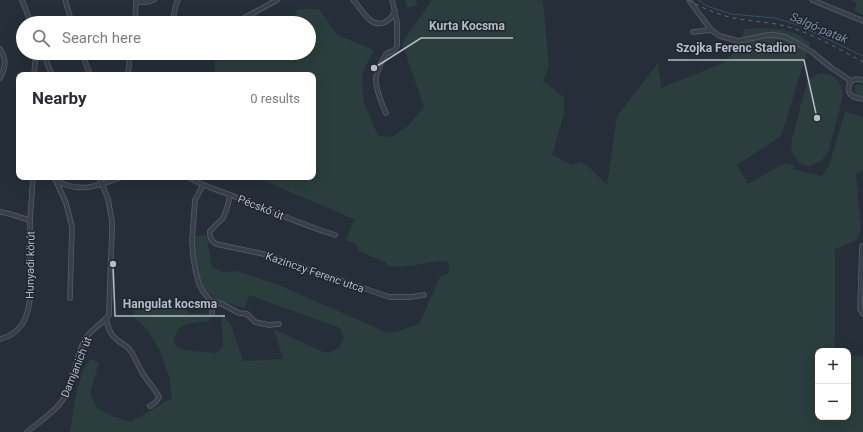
<!DOCTYPE html>
<meta charset="utf-8">
<style>
:root{--surface:#fff;--page:#f7f7f7;--text:#2b2b33;--muted:#7c7c81;--line:#e1e1e2}
body{margin:0;font-family:Roboto,sans-serif;background:var(--page);color:var(--text)}
.controls{position:absolute;right:12px;bottom:12px;display:grid;overflow:hidden;border-radius:8px;box-shadow:0 4px 16px #0002}
.controls button{width:36px;height:36px;display:grid;place-items:center;padding:0;border:0;border-bottom:1px solid var(--line);background:var(--surface);color:var(--text);font:20px sans-serif}
.list{margin:0;padding:0;list-style:none}
h2{display:flex;justify-content:space-between;align-items:center;height:52px;margin:0;padding:0 16px;font-size:17px}
h2 small{font-size:13px;font-weight:400;color:var(--muted)}
.icon{flex:none;width:22px;height:22px;fill:none;stroke:currentColor;stroke-width:2;stroke-linecap:round;stroke-linejoin:round}
.map{position:relative;flex:none;width:863px;height:432px;overflow:hidden}
.search{position:absolute;background:var(--surface);box-shadow:0 4px 16px #0002;left:16px;top:16px;width:300px;height:44px;display:flex;align-items:center;gap:10px;box-sizing:border-box;padding:0 14px;border-radius:22px;color:var(--muted);font-size:15px}
.panel{position:absolute;background:var(--surface);box-shadow:0 4px 16px #0002;left:16px;top:72px;width:300px;height:108px;border-radius:8px}
.map>svg:first-child{display:block}
</style>
<div class="map">
<svg width="863" height="432" viewBox="0 0 863 432">
<rect width="100%" height="100%" fill="#262f39"/>
<g fill="#2b3d3c">
<path d="M405,0H416L418,5L407,8Z"/>
<path d="M432,0H543L549,67L543,81L564,97V114L552,155L572,165L580,162L589,167L607,185L617,116L658,63L661,88L721,64L741,47L744,29C762,28 784,28 800,36C803,38 807,41 810,43L781,136L737,165L748,184L785,163L794,165L793,169L821,176L829,166L845,112L863,117V170L856,174L861,229L857,240L835,249V351H818V417H848V355L863,356V432H70L76,394L83,370L90,359L99,362L90,394L97,408L112,416L131,422L172,398L169,376L160,351L147,329L134,317L135,308L145,305L170,306L178,305L186,310L191,314L208,313L210,314V319L209,321C200,322 185,322 178,330C176,333 175,338 173,342L176,346L183,350L216,353L223,346L221,312L232,327L243,361L283,359L274,329L321,351L330,353L339,348L344,337L340,328L249,295L245,308L217,300L204,288L199,276L195,253V236L205,235L207,239L212,267L222,272L237,271L276,284L386,332H396L418,324L420,322L440,277L448,273L449,268L448,263L446,261H441C423,263 407,268 388,266L385,262L359,251L356,244L346,240L354,219L256,177H313V75H216L212,53H309V23H291L298,9H319L337,35L374,50L362,74L364,103L378,136L392,137L409,125L424,107L402,43Z"/>
<path d="M851,0H863V15L854,11L857,3Z"/>
<path d="M258,14L260,23H246Z"/>
<path d="M818,74C834,72 842,81 843,96L828,153L821,161L810,166L804,165L799,162L794,155L791,149L792,139L807,82L809,79Z"/>
<path d="M857,84H860L863,85V96H859L856,94C854,90 854,87 857,84Z"/>
</g>
<g fill="none" stroke-linecap="round" stroke-linejoin="round">
<path stroke="#3d4d60" stroke-width="1" d="M698,0L707,6L731,14L775,18L798,25L863,56"/>
<g stroke="#575e68" stroke-width="5.5">
<g id="minor">
<path d="M22,0L31,23"/>
<path d="M65,0L72,23"/>
<path d="M353,0C359,6 363,14 370,20C380,28 391,21 395,11"/>
<path d="M689,0L711,30L720,36L738,41L768,35H774L785,37L797,43L812,52L833,69L851,81"/>
<path d="M812,0L863,21"/>
<path d="M136,2H148L154,0"/>
<path d="M135,23L136,0"/>
<path d="M172,23L176,4L178,0"/>
<path d="M238,23L244,18L277,0"/>
<path d="M693,32L711,30"/>
<path d="M0,49C7,59 6,68 0,78"/>
<path d="M43,53L52,75"/>
<path d="M82,53L90,75"/>
<path d="M34,75L36,53"/>
<path d="M128,75L130,53"/>
<path d="M851,81C844,93 852,98 863,99"/>
<path d="M851,81L856,79L863,80"/>
<path d="M386,113C382,105 375,87 376,78C377,70 382,61 386,54C390,51 395,52 397,46V22L392,0"/>
<path d="M53,177C56,182 61,183 66,185C87,192 103,183 122,177"/>
<path d="M188,177C202,186 218,190 233,196C267,209 300,224 335,235"/>
<path d="M56,181L66,203L72,227L70,298"/>
<path d="M203,185L195,200L192,240L193,256L196,273L199,284L202,290L209,299L213,302L222,304L239,313L247,314L255,322L269,325L279,324"/>
<path d="M230,195L227,208L223,218L210,231C209,237 211,241 216,244L268,255L389,297H411L424,295"/>
<path d="M0,212C11,213 20,218 30,220"/>
<path d="M862,246L860,309L863,314"/>
<path d="M212,314L213,302"/>
<path d="M106,319C108,326 109,333 115,338C120,343 125,344 130,350C135,357 138,366 143,374C148,382 155,389 159,397L156,402L150,406"/>
<path d="M0,339C21,334 28,318 30,298V220L33,177"/>
<path d="M27,432C46,416 63,408 71,383C75,370 79,349 85,339C92,328 102,324 109,315L110,278L112,232V221L108,199L99,177"/>
</g>
</g>
<use href="#minor" stroke="#39404a" stroke-width="4"/>
<path stroke="#5c6570" stroke-width="1" stroke-dasharray="4 4" stroke-linecap="butt" d="M688,0C704,9 721,16 739,19C755,22 770,22 785,26C813,33 838,49 863,62"/>
</g>
<g text-anchor="middle" stroke-width="3" stroke-linejoin="round" paint-order="stroke">
<g font-size="11" fill="#b5bcc5" stroke="#1e252f">
<text transform="translate(261 207) rotate(22)" y="4">Pécskő út</text>
<text transform="translate(30 265) rotate(-89)" y="4">Hunyadi körút</text>
<text transform="translate(315 272) rotate(19)" y="4">Kazinczy Ferenc utca</text>
<text transform="translate(76 367) rotate(-68)" y="4">Damjanich út</text>
</g>
<g font-size="12" font-style="italic" fill="#798da5" stroke="#1e252f">
<text transform="translate(819 28) rotate(23)" y="4">Salgó-patak</text>
</g>
</g>
<path fill="none" stroke="#b5bcc5" stroke-width="1.5" d="M374 68L421 38H513M817 118L804 60H668M113 264L115 316H225"/>
<g fill="#b5bcc5" stroke="#1e252f" stroke-width="1.5">
<circle cx="374" cy="68" r="4"/>
<circle cx="817" cy="118" r="4"/>
<circle cx="113" cy="264" r="4"/>
</g>
<g font-size="12" text-anchor="middle" font-weight="bold" fill="#b5bcc5" stroke="#1e252f" stroke-width="3" stroke-linejoin="round" paint-order="stroke">
<text x="467" y="30">Kurta Kocsma</text>
<text x="736" y="52">Szojka Ferenc Stadion</text>
<text x="170" y="308">Hangulat kocsma</text>
</g>
</svg>
<div class="controls">
<button>+</button>
<button>−</button>
</div>
<div class="search"><svg class="icon" aria-label="search" viewBox="0 0 24 24"><circle cx="10" cy="10" r="6"/><path d="M15 15l6 6"/></svg>Search here</div>
<section class="panel">
<h2>Nearby<small>0 results</small></h2>
<ul class="list">
</ul>
</section>
</div>
